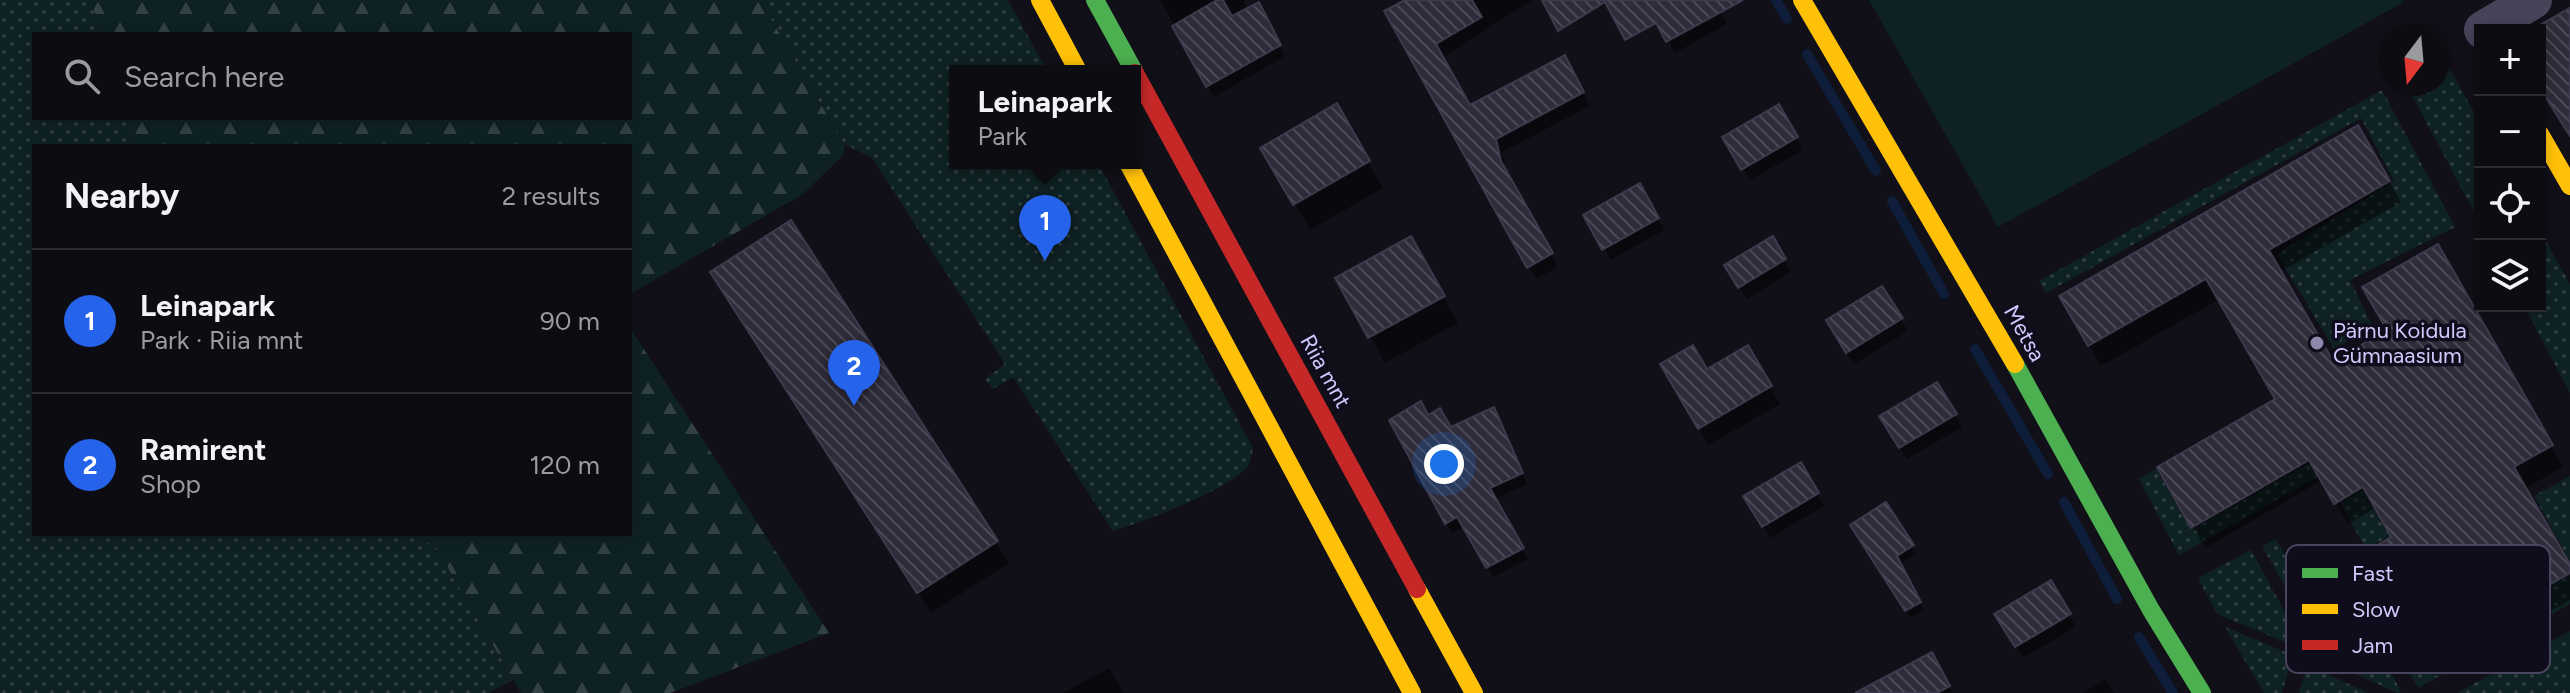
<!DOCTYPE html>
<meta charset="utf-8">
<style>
:root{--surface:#0d0c12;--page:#1b1a20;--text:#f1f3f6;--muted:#9a9b9f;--line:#2d2c32;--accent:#2563eb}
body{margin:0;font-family:Figtree,sans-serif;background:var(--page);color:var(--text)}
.controls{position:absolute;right:24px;top:24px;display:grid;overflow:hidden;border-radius:0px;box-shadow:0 4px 12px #0003}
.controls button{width:72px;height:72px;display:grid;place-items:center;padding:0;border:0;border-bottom:2px solid var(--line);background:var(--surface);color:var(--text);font:40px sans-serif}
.compass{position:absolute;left:2378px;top:24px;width:72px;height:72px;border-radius:50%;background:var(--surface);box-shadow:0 4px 12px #0003;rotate:196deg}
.you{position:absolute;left:1444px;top:464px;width:28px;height:28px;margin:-20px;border:6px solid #fff;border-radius:50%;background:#1a73e8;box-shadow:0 0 0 12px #1a73e833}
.badge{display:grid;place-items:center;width:52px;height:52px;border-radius:50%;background:var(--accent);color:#fff;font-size:26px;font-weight:700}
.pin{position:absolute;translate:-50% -66px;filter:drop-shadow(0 2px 4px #0008)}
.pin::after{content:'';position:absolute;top:42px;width:28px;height:24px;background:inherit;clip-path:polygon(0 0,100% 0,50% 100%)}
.popup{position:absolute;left:949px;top:65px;width:192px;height:104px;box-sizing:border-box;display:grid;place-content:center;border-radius:0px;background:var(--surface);filter:drop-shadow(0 2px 6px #0005);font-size:26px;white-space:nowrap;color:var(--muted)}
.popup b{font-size:30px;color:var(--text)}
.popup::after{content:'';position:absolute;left:50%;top:100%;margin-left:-16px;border:16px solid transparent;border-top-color:var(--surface)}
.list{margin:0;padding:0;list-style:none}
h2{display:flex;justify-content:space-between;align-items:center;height:104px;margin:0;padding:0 32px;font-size:34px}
h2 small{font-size:26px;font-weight:400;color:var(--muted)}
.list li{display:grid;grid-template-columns:52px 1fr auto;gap:24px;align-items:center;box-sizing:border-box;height:144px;padding:0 32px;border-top:2px solid var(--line)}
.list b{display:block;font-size:30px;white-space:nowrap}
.list p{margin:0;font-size:26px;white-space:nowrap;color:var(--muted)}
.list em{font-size:26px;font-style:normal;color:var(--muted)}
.icon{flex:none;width:44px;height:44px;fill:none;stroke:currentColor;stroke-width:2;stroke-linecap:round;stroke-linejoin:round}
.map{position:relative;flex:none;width:2570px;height:693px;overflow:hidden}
.search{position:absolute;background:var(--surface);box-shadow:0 4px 12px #0003;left:32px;top:32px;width:600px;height:88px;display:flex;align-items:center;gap:20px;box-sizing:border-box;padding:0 28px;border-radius:0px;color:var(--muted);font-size:30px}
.panel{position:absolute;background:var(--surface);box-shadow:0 4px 12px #0003;left:32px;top:144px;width:600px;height:392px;border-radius:0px}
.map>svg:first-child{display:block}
</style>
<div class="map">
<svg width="2570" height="693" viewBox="0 0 2570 693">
<defs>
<pattern id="grass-dots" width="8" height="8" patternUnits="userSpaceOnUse" patternTransform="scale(2)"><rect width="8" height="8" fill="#0f2223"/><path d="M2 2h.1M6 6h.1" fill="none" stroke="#314144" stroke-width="1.8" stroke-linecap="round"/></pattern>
<pattern id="forest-firs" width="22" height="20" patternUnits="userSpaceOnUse" patternTransform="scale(2)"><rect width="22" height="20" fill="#0f2223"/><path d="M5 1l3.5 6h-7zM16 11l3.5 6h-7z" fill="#314144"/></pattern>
<pattern id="building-back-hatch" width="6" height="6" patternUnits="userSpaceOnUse" patternTransform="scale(2)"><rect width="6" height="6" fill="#2f2c3a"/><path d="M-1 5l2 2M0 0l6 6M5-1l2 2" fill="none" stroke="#4c4957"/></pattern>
</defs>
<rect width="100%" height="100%" fill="#111018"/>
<g fill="url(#grass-dots)">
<path d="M0,0H91L101,34H34V118H126L135,146H34V534H409L437,549L513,680L488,693H0Z"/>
<path d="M760,0H1008L1047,71H955V163H1098L1253,448C1252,453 1251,462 1248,466C1231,489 1142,522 1113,531L1013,377L993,389L985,379L1005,364L872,158L844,144Z"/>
<path d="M2438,48L2480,123V223L2406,84H2438Z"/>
<path d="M2382,90L2455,227L2350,280L2373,327L2334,349L2277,254L2394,181L2361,118L2046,293L2039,281Z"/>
<path d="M2540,231L2570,284V393L2524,306H2540Z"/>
<path d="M2332,450L2337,459L2315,472L2317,477L2179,555L2139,479L2156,469L2191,530Z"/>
<path d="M2570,476V561L2534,496Z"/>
<path d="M2362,490L2389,536L2366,549L2340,503Z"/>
<path d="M2276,539L2312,605L2341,588L2349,602L2308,627L2262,546Z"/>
<path d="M2251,550L2298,636L2294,646L2217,614L2198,578Z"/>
<path d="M2371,571L2421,658L2570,574V604L2418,688L2357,577Z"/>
<path d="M2358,614L2401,691L2398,693L2313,655L2317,637Z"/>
<path d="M2225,627L2293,655L2282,693H2264Z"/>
<path d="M2570,631V693H2457Z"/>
<path d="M2307,665L2368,693H2299Z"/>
</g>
<g fill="url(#forest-firs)">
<path d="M91,0H760L844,144V154L803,194L630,294V146H135L126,118H630V34H101Z"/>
<path d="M630,328L829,633L670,693H521L437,549L409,534H630Z"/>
</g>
<path fill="#0f2223" d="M1869,0H2403L2404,2L1998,227Z"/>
<g fill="#0007">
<path d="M1160,0H1244L1246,11L1264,15L1285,56L1214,97Z"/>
<path d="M1409,0H1532L1442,58L1469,108L1571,70L1590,106L1502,152L1507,176L1558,267L1536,279L1387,12Z"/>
<path d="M1665,0H1714L1727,24L1675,53L1650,8Z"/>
<path d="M1336,106L1383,188L1310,230L1263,148Z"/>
<path d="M1779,107L1803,150L1750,180L1725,138Z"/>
<path d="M2357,128L2401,202L2280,272L2332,364L2389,331L2437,247L2563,467L2524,489L2570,568V600L2435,677L2365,554L2394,538L2377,507L2348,524L2323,480L2205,548L2159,468L2278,400L2220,299L2101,366L2062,297Z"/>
<path d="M1639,186L1664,230L1611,260L1586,216Z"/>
<path d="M791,222L1009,563L931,613L725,293Z"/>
<path d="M1411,238L1458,323L1385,363L1338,279Z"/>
<path d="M1772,238L1791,272L1747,299L1727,266Z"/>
<path d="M1881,288L1908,331L1854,364L1828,321Z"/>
<path d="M1748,348L1780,404L1709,445L1663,365L1706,372Z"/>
<path d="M1937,385L1962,427L1907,459L1882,416Z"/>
<path d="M1428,417L1450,430L1499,420L1527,484L1494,499L1528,559L1493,577L1465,526L1452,533L1391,420Z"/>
<path d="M1800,465L1824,506L1770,538L1746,497Z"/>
<path d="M1886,505L1916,554L1900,564L1924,610L1911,618L1853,525Z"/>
<path d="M2050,583L2076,627L2023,658L1997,615Z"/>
<path d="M1931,655L1952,693H1860Z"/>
<path d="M1109,668L1124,693H1063Z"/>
<path d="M2105,679L2114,693H2083Z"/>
</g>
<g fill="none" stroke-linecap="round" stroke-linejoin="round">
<g stroke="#0e1e3a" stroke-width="10">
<path d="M1776,0L1787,19"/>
<path d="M1807,54L1876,171"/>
<path d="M1892,201L1944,294"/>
<path d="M1975,349L2048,474"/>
<path d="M2064,502L2117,599"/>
<path d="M2139,637L2173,693"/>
</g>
</g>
<g fill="url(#building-back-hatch)" stroke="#3c3a4c" stroke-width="2">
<path d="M1217,0H1223L1232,16L1259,2L1281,45L1206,87L1172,26Z"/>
<path d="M1405,0H1472L1482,17L1436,44L1470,105L1565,55L1584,92L1496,139L1501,161L1553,253L1527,268L1384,11Z"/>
<path d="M1542,0H1743L1666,42L1656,23L1625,40L1605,2L1558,31Z"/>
<path d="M2570,8V136L2540,88V25Z"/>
<path d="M1337,103L1370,161L1293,205L1260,148Z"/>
<path d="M1779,104L1798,137L1741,170L1722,137Z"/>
<path d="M2358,125L2390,181L2269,250L2333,361L2387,330L2362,287L2438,244L2553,445L2514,467L2570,564V573L2422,657L2362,554L2391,537L2363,487L2334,504L2309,460L2191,528L2157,467L2275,399L2206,279L2088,346L2059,296Z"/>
<path d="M1640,183L1659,218L1602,250L1583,215Z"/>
<path d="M791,220L998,541L917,593L710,272Z"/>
<path d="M1411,236L1445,296L1368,338L1335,278Z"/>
<path d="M1773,236L1786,259L1738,288L1724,265Z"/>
<path d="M1882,286L1903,318L1846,353L1826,320Z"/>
<path d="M1693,345L1707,369L1748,345L1772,386L1698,429L1660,364Z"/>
<path d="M1937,382L1957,414L1899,448L1879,416Z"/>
<path d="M1421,401L1428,415L1440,408L1451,427L1494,407L1523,473L1490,488L1524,548L1486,568L1457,517L1445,524L1389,420Z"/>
<path d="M1801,462L1819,493L1762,527L1743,496Z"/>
<path d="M1886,502L1914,545L1897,556L1921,602L1905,611L1850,525Z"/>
<path d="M2051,580L2071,614L2015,647L1994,614Z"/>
<path d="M1932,652L1950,686L1937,693H1855Z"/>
</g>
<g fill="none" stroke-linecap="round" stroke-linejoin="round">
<path stroke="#464459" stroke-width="38" d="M2483,30L2533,0"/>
<g stroke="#4caf50" stroke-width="18">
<path d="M1095,0L1134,71"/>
<path d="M2015,364L2151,610L2202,693"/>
</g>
<g stroke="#ffc107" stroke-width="18">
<path d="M1040,0L1078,71"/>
<path d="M1802,0L2015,364"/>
<path d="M2540,134L2570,186"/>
<path d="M1128,163L1412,693"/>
<path d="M1417,589L1474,693"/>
</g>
<path stroke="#c62828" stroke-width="18" d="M1135,73L1417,589"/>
</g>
<circle fill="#8d88ac" stroke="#0f0c1b" stroke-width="3" cx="2317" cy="343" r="8"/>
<g text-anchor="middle" stroke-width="7" stroke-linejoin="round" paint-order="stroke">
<g font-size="22" fill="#d0c9fc" stroke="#0f0c1b" text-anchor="start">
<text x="2333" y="338">Pärnu Koidula<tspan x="2333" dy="25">Gümnaasium</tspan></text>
</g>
<g font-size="22" fill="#d0c9fc" stroke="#0f0c1b">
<text transform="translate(2025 333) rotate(61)" y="8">Metsa</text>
<text transform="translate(1326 371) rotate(61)" y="8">Riia mnt</text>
</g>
</g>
<rect x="2286" y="545" width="264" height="128" rx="12" fill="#0f0c1b" stroke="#49455e" stroke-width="2"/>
<rect x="2302" y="568" width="36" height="10" fill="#4caf50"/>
<rect x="2302" y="604" width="36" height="10" fill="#ffc107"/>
<rect x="2302" y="640" width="36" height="10" fill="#c62828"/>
<g font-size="22" fill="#d0c9fc">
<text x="2352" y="581">Fast</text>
<text x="2352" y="617">Slow</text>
<text x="2352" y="653">Jam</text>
</g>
</svg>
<div class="controls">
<button>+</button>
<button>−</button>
<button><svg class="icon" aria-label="locate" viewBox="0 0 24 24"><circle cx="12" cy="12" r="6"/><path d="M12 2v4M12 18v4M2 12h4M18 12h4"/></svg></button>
<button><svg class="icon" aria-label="layers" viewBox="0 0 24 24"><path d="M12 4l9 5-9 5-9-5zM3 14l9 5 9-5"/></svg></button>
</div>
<svg class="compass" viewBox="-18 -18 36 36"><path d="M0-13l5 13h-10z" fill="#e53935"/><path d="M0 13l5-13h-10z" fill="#9a9b9f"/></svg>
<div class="you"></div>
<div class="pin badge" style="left:1045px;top:261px">1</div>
<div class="popup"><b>Leinapark</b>Park</div>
<div class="pin badge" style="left:854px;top:406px">2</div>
<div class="search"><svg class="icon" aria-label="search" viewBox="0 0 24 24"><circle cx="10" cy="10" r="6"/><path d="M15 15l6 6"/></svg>Search here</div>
<section class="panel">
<h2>Nearby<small>2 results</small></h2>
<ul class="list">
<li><span class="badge">1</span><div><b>Leinapark</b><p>Park · Riia mnt</p></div><em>90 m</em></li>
<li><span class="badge">2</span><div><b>Ramirent</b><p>Shop</p></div><em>120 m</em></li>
</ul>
</section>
</div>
